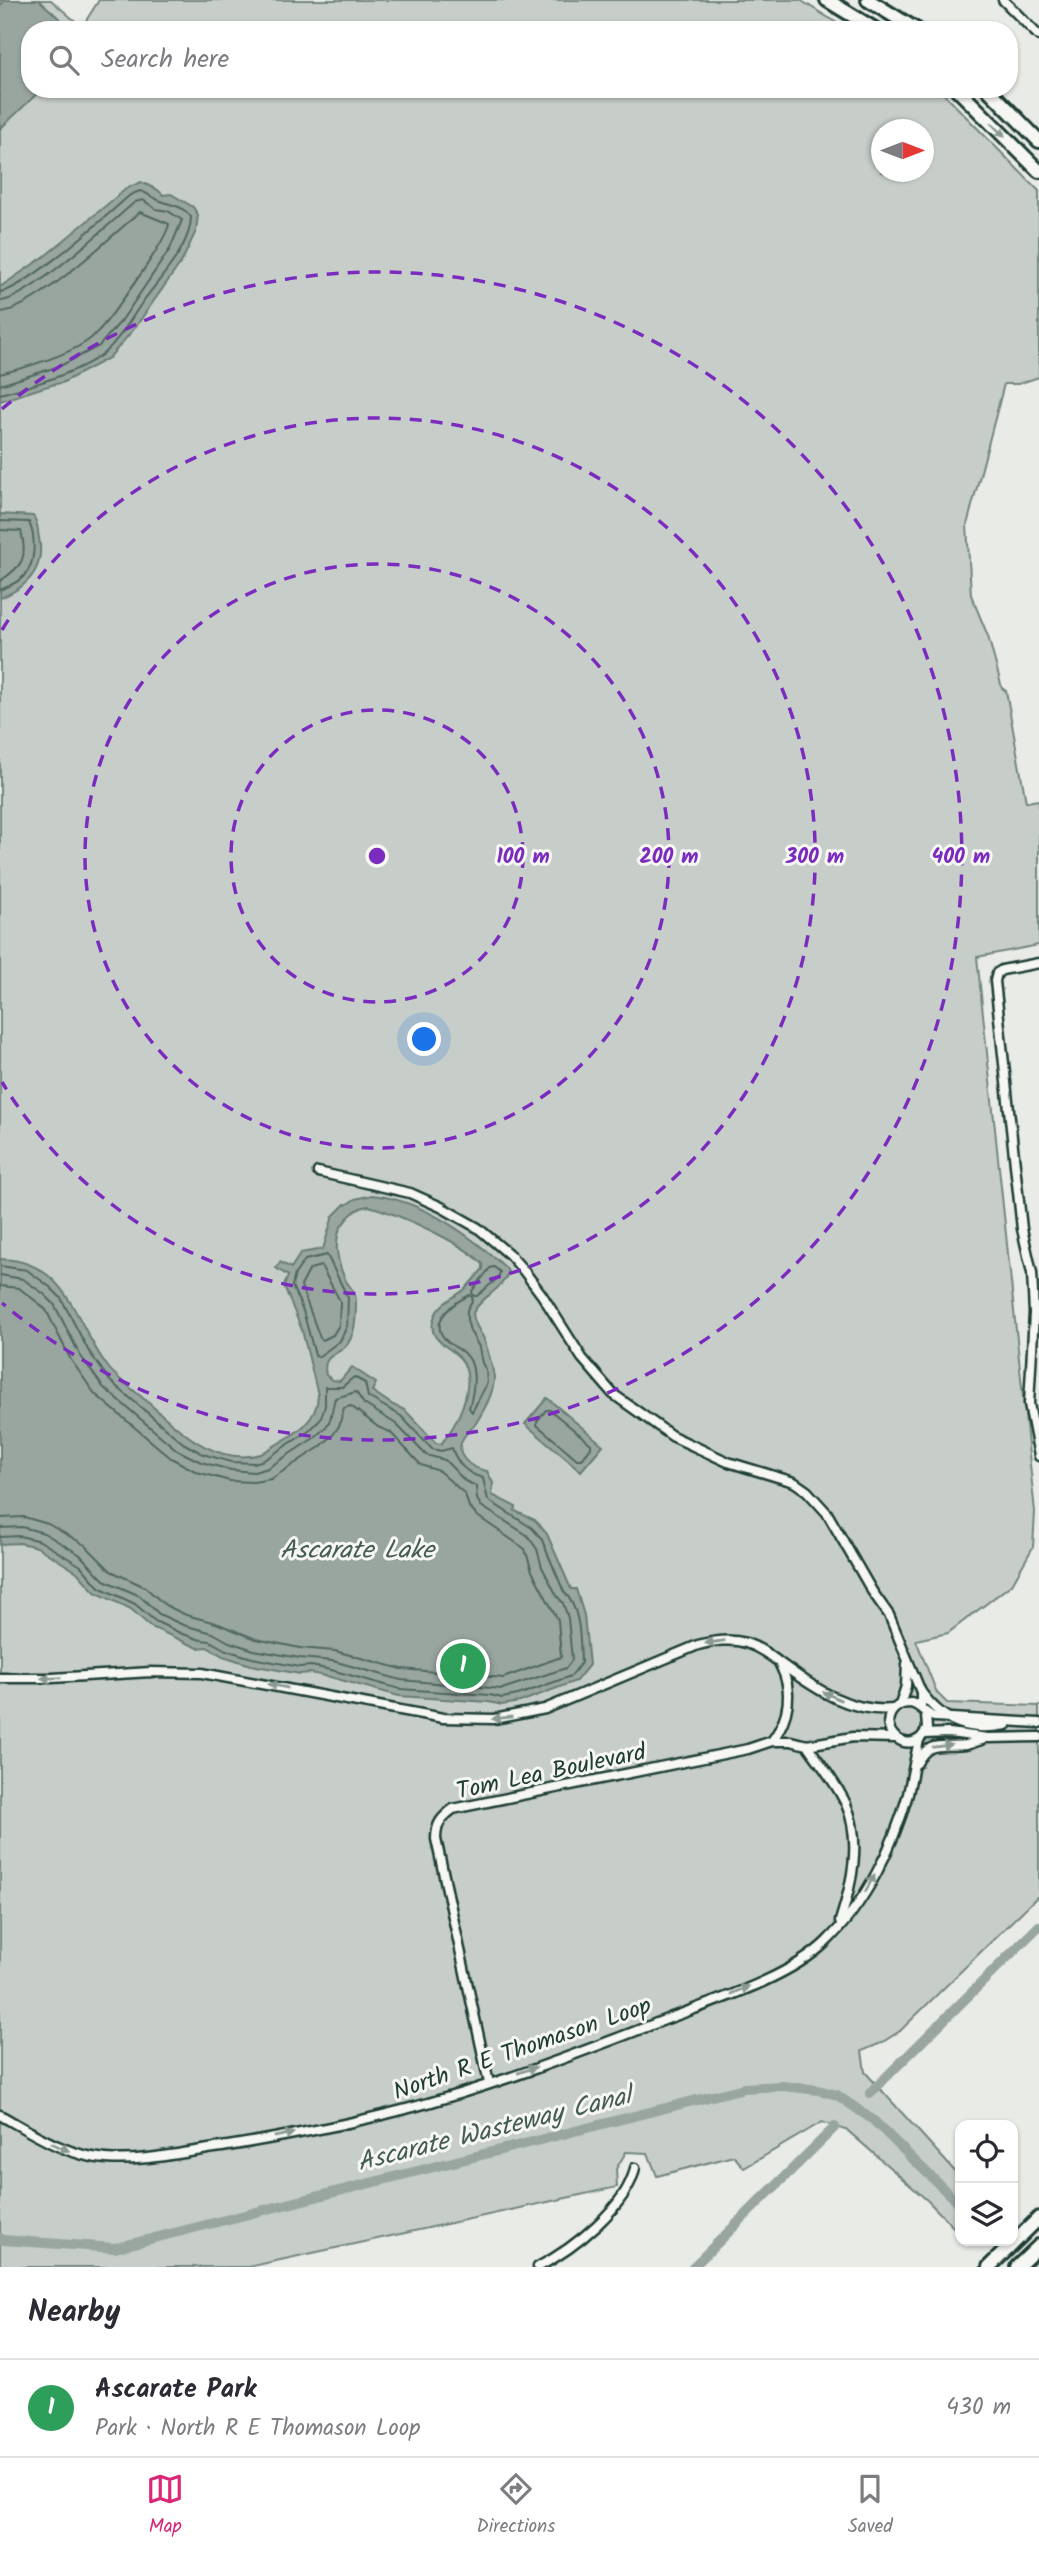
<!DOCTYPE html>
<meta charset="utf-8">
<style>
:root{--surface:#fff;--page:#f7f7f7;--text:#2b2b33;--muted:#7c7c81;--line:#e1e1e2;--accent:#db2777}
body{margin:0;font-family:Kalam,sans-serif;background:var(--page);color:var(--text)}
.controls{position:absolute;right:21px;bottom:21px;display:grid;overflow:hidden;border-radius:14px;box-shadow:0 2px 5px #0004}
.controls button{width:63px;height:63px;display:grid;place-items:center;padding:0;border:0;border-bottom:2px solid var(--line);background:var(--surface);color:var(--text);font:35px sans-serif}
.compass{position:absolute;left:871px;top:119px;width:63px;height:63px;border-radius:50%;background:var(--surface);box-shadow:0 2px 5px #0004;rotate:90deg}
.you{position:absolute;left:425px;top:1040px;width:24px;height:24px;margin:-18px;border:5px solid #fff;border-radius:50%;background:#1a73e8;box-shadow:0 0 0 10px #1a73e833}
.badge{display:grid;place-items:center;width:46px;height:46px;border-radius:50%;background:var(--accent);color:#fff;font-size:23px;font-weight:700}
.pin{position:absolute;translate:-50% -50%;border:4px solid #fff;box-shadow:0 2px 7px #0006}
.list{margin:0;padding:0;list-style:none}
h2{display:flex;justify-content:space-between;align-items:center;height:91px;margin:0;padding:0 28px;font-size:30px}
h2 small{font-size:23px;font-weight:400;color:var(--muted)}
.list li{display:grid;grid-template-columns:46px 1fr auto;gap:21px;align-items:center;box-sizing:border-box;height:98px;padding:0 28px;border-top:2px solid var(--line)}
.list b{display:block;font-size:26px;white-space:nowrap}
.list p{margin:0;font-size:23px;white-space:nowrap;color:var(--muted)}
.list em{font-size:23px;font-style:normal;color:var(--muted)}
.icon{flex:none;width:38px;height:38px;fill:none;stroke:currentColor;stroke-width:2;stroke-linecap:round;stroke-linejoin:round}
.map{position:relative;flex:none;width:1039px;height:2267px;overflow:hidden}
.search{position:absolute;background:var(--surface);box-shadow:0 2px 5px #0004;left:21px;right:21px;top:21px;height:77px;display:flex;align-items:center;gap:18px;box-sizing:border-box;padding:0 24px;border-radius:28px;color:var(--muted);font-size:26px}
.sheet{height:189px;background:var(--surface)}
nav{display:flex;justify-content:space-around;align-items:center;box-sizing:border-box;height:98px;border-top:2px solid var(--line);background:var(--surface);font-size:19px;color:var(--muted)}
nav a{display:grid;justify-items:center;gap:4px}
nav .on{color:var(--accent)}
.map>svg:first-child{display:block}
</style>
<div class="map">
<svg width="1039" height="2267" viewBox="0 0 1039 2267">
<rect width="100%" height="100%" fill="#e9ebe7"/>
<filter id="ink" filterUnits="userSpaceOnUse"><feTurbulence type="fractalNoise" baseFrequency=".0143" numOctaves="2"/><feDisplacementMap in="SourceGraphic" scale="14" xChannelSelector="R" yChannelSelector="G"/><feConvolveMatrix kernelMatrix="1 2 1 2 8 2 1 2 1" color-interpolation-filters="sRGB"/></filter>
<g filter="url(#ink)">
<path fill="#c7cec9" stroke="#73867e" stroke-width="2" fill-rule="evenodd" d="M0,0H51L82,27L99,0H800L848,30H30V89H939L1039,191V377L1018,384H1004L967,525L971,595L988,636L1002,688L1006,691L1026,802L1039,800V945L977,957L1035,1512L1033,1547L1012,1584L948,1633L916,1640L937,1693L947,1703L1039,1706V1895L900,2031L881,2043L862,2051L865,2072L960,2177V2234L928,2201L848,2131L822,2122L744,2168L734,2156L657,2176L648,2153L626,2152L616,2169L617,2187L248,2267H0ZM881,130H923V172H881Z"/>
<g fill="#99a6a0" stroke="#687c75" stroke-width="2" fill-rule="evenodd">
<path d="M5,0H39L72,30H30V89H42L0,129V6Z"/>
<path d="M141,182L158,190L163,195L171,194L193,207L198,215L196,231L182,261L134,329L109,358L62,383C56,382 12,398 0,401V287L45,256L127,188Z"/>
<path d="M0,514L33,516C39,524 37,529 39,538C45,569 28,587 0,598Z"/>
<path d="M372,1195C423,1200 470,1235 506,1268L508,1272C503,1290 481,1296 473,1313C474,1324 478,1328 483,1337C486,1343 494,1372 494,1378C494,1393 484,1410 476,1423C473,1428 469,1430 465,1435C452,1454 469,1468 487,1471L493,1483L492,1495L516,1507L515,1511L535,1520L547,1534L571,1589H576L584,1615L589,1665L576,1681L520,1702L502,1705L489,1702L399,1696L330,1677L310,1673L300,1674L251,1665L223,1656L207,1647L198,1648L151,1627L131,1609L95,1592L77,1572L37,1547L20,1543L0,1544V1259C68,1260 75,1324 108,1367C118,1380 132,1388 144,1399C177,1427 213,1467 261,1454C285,1438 317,1428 318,1395L302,1330L284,1286L288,1276L276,1268L280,1262L291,1268L301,1253L323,1249L333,1216L345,1204L346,1205L355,1199ZM369,1206C398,1214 462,1242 483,1264V1269C477,1275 471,1283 465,1289C454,1298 438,1304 434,1318C425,1344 456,1346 464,1364C475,1388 457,1425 441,1444L436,1443L405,1410L393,1405L372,1391L376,1383L352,1367L340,1381L332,1380L326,1375C322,1356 333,1357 345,1347C356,1336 356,1315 356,1300C356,1292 350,1288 346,1281C337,1263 331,1236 346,1220C353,1212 359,1207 369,1206Z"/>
<path d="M547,1398L603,1445L581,1471L525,1424Z"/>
</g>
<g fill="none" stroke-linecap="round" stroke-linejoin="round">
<g stroke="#50675f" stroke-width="2">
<path d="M0,292C25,290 107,215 130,195L140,191C148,193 153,199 161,201C173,206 182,205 191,217C191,246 160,278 144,300C131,318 121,338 105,352C84,371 28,387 0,394"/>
<path d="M0,301C28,300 110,223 135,202L143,200L156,209L168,211L182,220L170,249L122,320L99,346L60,366L0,385"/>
<path d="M0,312C34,311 111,236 140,212L169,224C167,240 105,328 90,339C71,354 25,368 0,374"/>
<path d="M0,521L29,522C36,538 36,563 24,576C19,582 7,587 0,590"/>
<path d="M0,530L21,531C28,558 23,566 0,581"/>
<path d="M327,1255L348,1298L347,1326L340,1341L318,1357L315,1355L303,1311L292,1286L295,1274L305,1260Z"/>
<path d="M0,1266L27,1270L50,1287L61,1298L88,1350L110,1381L183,1443L203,1454L231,1462L254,1463L264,1460L309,1431L320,1420L325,1406V1387H342L354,1377L365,1383L368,1397L401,1416L432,1449L441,1451L452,1448C457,1464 467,1474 483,1478L488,1500L532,1528L541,1538L564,1592C581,1608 580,1640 581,1663L571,1676L518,1695L502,1698L490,1695L400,1689L331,1670L311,1666L300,1667L252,1658L226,1650L210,1641L201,1640L180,1633L155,1621L135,1604L99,1587L81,1566L40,1541L20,1536L0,1537"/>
<path d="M321,1266L340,1301L339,1325L333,1335L323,1340L320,1338L301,1286L310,1269Z"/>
<path d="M494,1267L500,1272L498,1278L477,1296H473L472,1291L490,1268Z"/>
<path d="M0,1275L23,1279L44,1294L54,1304L80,1355L103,1387L177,1450L201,1462L231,1470L254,1472L268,1468L314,1438L326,1427L330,1420L335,1398L356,1392L364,1404L396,1424L426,1455L445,1460L465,1481L476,1486L477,1499L481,1506L527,1535L537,1549L542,1567L557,1596L563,1603L568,1618L572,1660L566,1668L502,1689L401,1680L333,1661L300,1658L254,1650L229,1642L213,1633L183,1625L159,1614L140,1596L104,1580L79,1554L44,1533L22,1527L0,1528"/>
<path d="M0,1286L19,1288L37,1302L46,1310L71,1360L95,1394L171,1458L197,1472L230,1481L254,1482L271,1479L320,1447L333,1435L339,1426L344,1408L351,1406L378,1427L390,1432L421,1465L439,1471L465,1494L469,1507L476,1515L525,1549L532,1571L558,1620L561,1657L503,1678L402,1669L335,1651L300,1648L256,1639L216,1623L186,1615L165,1605L145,1587L111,1571L85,1545L48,1524L24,1517L0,1518"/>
<path d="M470,1295L473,1299L467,1310V1320L470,1331L479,1347L482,1363L486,1370L487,1383L472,1412L469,1408C473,1394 477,1374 470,1360C464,1349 452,1348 445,1339C428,1320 455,1302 470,1295Z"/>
<path d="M546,1410H550L591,1444V1448L582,1459H577L537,1425V1421Z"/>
</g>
<g stroke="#99a6a0" stroke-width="10">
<path d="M870,2093L1039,1926"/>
<path d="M0,2238L3,2240L115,2248L744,2088L783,2086L818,2090L837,2095L873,2120L960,2205"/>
<path d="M693,2267L835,2127"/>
</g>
<g stroke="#1f3d34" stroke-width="13">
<g id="minor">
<path d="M1003,0L1039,36"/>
<path d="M1039,963L1002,970L997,973L995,981L1022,1229L1032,1273L1034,1313L1029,1404L1039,1456"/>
<path d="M318,1172L410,1193L441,1207L478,1228L510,1255L524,1271L542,1295L582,1358L613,1394L672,1436L728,1462L794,1482L807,1491L827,1513L872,1591L889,1615L921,1692V1707"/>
<path d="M0,1678H52L151,1672L202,1673L443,1718L494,1719L545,1709L698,1645C714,1641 730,1638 746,1643C761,1648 772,1657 784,1666C817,1690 851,1713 894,1709"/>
<path d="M921,1692C944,1723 968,1732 1006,1725"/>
<path d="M900,1705L906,1686L907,1664"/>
<path d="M926,1714L927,1729C911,1761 873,1729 895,1708C899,1704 905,1703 911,1703C920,1705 925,1714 934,1717L1039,1723"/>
<path d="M924,1734L949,1733L988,1738L1039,1737"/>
<path d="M772,1741C789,1718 794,1691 780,1665"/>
<path d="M807,1745C821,1764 836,1783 846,1804C862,1841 852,1884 840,1921"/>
<path d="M917,1763C929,1739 943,1748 966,1745C971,1744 977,1741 982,1740"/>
<path d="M489,2083L436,1839C436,1824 441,1818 453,1809L748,1749L772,1741H791L807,1745L853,1737L895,1738"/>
<path d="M0,2115C34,2134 67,2156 106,2159C144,2162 184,2152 222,2147C283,2137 345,2125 406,2109C494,2086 582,2052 667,2019C715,2001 789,1978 826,1942C866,1903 893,1847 908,1794C912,1776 915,1758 919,1740"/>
<path d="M538,2267C573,2249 627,2207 635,2168"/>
</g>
</g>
<g stroke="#1f3d34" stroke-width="18">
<g id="secondary">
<path d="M827,0L876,30"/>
<path d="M868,0L917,30"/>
<path d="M957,89L1039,171"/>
<path d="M988,89L1039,141"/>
</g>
</g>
<g stroke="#1f3d34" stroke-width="18">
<g id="primary">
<path d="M989,2267L1039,2218"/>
<path d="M1017,2267L1039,2246"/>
</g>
</g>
<use href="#minor" stroke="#f6f6f2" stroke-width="8"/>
<use href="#secondary" stroke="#f6f6f2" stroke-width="12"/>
<use href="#primary" stroke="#f6f6f2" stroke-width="12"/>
</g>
<defs><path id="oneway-solid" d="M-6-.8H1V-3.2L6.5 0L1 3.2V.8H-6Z" transform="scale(1.75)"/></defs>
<g fill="#8a9a93">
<use href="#oneway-solid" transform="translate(998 130) rotate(45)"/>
<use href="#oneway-solid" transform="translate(715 1642) rotate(172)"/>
<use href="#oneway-solid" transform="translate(51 1678) rotate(179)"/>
<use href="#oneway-solid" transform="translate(278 1686) rotate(-169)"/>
<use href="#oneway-solid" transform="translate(832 1696) rotate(-154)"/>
<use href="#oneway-solid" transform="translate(502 1718) rotate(174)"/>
<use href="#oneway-solid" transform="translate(942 1746) rotate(-7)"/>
<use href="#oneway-solid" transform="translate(870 1883) rotate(-62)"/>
<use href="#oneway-solid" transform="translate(740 1990) rotate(-23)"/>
<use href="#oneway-solid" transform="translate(527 2070) rotate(-19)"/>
<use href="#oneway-solid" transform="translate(284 2135) rotate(-11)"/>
<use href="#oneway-solid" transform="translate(60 2147) rotate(23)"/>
</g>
</g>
<g fill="none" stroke="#7b2cbf" stroke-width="3.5" stroke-dasharray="12 9">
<circle cx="377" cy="856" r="146"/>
<circle cx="377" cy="856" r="292"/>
<path d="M2 630A438 438 0 1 1 2 1082"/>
<path d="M2 409A584 584 0 1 1 2 1303"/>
</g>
<g text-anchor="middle" stroke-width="6" stroke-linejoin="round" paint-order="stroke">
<g font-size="24" fill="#1f3d34" stroke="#f6f6f2">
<text transform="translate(551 1771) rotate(-12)" y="8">Tom Lea Boulevard</text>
<text transform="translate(522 2048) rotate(-19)" y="8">North R E Thomason Loop</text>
</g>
<g font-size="26" font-style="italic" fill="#445c54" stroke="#f6f6f2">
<text x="357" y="1558">Ascarate Lake</text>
<text transform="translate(494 2128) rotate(-14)" y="9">Ascarate Wasteway Canal</text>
</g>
</g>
<circle cx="377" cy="856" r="10" fill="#7b2cbf" stroke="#f6f6f2" stroke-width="3.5"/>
<g font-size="21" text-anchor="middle" font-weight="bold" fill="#7b2cbf" stroke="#f6f6f2" stroke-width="6" stroke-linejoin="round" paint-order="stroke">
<text x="523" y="863">100 m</text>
<text x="669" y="863">200 m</text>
<text x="815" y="863">300 m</text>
<text x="961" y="863">400 m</text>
</g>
</svg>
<div class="controls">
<button><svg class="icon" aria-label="locate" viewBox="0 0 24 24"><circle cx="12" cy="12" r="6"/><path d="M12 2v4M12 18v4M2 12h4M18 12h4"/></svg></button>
<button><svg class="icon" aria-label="layers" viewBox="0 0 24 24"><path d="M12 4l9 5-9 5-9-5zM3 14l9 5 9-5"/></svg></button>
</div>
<svg class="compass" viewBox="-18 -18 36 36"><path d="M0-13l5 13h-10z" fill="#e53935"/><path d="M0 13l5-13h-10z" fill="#7c7c81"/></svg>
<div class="you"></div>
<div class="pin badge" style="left:463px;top:1666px;background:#2e9e5b">1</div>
<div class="search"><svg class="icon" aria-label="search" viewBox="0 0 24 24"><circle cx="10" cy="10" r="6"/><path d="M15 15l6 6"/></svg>Search here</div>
</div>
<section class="sheet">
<h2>Nearby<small></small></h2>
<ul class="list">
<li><span class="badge" style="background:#2e9e5b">1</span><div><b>Ascarate Park</b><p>Park · North R E Thomason Loop</p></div><em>430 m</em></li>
</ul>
</section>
<nav>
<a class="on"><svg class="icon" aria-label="map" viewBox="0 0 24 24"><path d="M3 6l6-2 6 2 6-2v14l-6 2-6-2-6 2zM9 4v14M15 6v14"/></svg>Map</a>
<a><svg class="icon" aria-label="directions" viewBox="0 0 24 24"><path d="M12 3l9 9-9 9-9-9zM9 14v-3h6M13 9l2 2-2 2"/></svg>Directions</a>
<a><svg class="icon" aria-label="saved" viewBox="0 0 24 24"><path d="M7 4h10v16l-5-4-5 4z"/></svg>Saved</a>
</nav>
